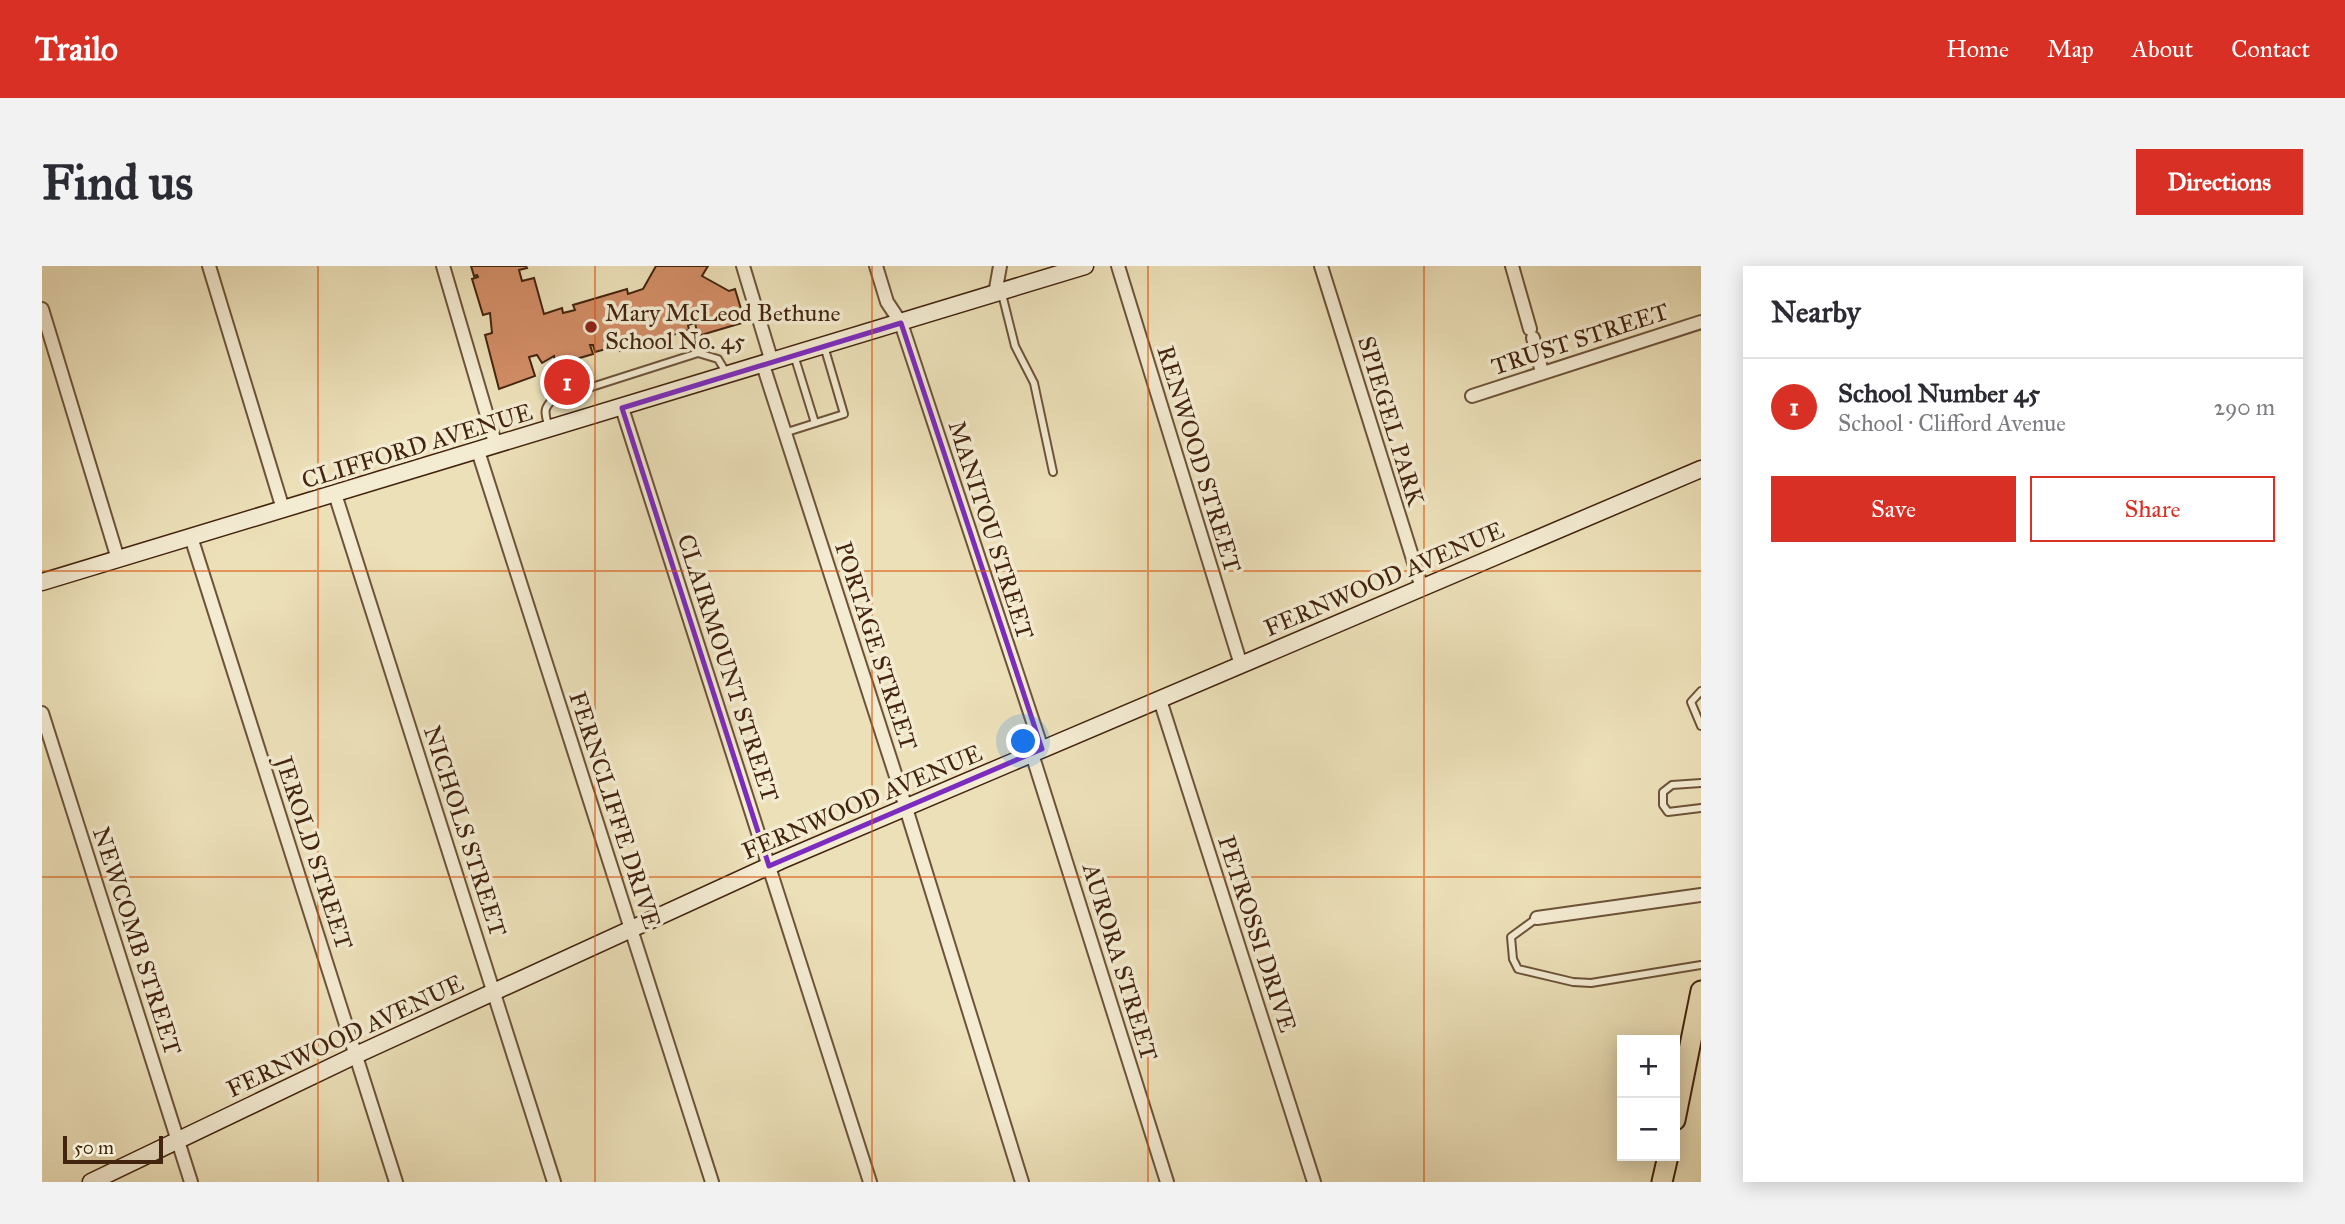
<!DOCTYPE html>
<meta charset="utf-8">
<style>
:root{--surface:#fff;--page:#f2f2f3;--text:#2b2b33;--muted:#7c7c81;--line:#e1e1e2;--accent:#d93025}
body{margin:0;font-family:"IM FELL Great Primer",serif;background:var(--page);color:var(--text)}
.controls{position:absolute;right:21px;bottom:21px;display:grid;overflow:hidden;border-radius:0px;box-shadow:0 4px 18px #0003}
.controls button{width:63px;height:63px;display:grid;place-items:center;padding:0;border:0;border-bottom:2px solid var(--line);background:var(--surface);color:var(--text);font:35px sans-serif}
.scale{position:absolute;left:21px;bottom:18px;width:100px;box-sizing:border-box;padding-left:7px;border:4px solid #43240e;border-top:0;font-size:19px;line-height:24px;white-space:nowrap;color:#43240e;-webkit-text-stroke:5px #f3ebd2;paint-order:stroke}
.you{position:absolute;left:982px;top:476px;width:24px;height:24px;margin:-18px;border:5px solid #fff;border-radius:50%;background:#1a73e8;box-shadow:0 0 0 10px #1a73e833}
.badge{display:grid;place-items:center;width:46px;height:46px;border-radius:50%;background:var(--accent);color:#fff;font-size:23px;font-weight:700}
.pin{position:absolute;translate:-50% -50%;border:4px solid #fff;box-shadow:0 2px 7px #0006}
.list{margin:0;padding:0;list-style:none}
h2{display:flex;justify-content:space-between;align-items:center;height:91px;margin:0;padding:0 28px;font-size:30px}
h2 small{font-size:23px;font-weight:400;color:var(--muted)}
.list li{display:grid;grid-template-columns:46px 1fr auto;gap:21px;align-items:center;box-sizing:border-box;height:98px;padding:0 28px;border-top:2px solid var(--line)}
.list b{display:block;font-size:26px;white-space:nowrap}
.list p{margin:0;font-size:23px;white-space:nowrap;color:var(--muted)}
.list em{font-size:23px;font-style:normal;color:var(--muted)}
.actions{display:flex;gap:14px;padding:21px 28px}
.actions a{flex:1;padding:16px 0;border:2px solid var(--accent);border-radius:0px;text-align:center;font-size:24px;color:var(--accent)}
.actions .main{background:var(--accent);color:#fff}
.map{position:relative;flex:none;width:1659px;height:916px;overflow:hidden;border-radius:0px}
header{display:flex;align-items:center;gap:42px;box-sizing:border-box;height:98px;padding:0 35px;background:var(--accent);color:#fff}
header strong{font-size:33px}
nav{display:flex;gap:38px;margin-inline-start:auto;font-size:24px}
.intro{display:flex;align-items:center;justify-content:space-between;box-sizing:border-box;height:168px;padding:0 42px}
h1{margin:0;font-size:49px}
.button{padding:18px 32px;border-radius:0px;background:var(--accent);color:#fff;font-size:24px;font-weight:700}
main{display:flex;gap:42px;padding:0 42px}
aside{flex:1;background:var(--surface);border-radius:0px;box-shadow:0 4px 18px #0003}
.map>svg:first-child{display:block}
</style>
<header>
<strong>Trailo</strong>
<nav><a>Home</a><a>Map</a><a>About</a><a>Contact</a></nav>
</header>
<div class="intro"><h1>Find us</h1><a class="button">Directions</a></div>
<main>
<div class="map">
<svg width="1659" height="916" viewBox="0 0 1659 916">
<rect width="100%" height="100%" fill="#ece0b9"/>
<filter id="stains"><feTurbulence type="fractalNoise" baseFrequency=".00286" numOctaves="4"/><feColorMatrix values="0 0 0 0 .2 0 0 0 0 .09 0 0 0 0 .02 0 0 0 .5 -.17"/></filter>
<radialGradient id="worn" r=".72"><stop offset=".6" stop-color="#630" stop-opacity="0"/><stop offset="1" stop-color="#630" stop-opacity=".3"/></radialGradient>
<path fill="#d28d66" stroke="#43240e" stroke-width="2" d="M429,0H484L485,2L477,4L480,15L492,12L502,48L520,42L521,47L533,44L531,39L585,23L586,28L601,23L614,0H666L660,10L687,25L693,23L703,56L656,70L653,57L646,59L647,64L578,85L574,72L575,80L553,86L551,79H548L551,88L514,99L512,90L500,97L495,89L487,91L493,110L457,123L443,69L450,67L448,47L441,49L430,13L436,11L435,9L432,10Z"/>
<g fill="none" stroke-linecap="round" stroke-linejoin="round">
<g stroke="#6d5339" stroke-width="10">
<g id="lane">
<path d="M960,28L973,80L992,117L1011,206"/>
<path d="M752,89L773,157"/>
<path d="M507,162C503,148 500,142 512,133L656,87L676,93L685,108"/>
<path d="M742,167L802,148L782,80"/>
<path d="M1659,425L1649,436L1659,460"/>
<path d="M1659,517L1630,519L1621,526V539L1626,546L1659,542"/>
<path d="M1495,652L1469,671L1471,693L1476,703L1531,716L1549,717L1659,699"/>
</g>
</g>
<g stroke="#6d5339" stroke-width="16">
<g id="street">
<path d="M167,0L241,243"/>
<path d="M401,0L454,180"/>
<path d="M701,0L730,96"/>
<path d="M834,0L845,36L859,57L1000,483"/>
<path d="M1076,0L1199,399"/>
<path d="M1279,0L1380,322"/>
<path d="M1470,0L1488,63"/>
<path d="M953,28L958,0"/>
<path d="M0,43L76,293"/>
<path d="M1491,72L1500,106"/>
<path d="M721,99L859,526L980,916"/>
<path d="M1430,130L1659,56"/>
<path d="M580,142L828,916"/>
<path d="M436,185L670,916"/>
<path d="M293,228L512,916"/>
<path d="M149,271L354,916"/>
<path d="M1118,434L1272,916"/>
<path d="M0,447L149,916"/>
<path d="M990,488L1125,916"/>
<path d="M1495,652L1659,629"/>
</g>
</g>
<g stroke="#43240e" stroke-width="19">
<g id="secondary">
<path d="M0,316L1043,0"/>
<path d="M49,916L314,789L738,595L1659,203"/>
</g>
</g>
<g stroke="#43240e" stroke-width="23">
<g id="primary">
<path d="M1633,854L1659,725"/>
<path d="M1620,916L1626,890"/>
</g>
</g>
<use href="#lane" stroke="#f3ebd2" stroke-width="6"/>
<use href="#street" stroke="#f3ebd2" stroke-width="12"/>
<use href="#secondary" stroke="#f3ebd2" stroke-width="16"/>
<use href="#primary" stroke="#ece0b9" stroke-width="19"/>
</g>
<path fill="none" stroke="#7b2cbf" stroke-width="5" stroke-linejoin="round" d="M859,57L1000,483L727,600L580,142Z"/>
<path fill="none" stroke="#d8540c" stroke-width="2" stroke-opacity="0.55" d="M276,0V916M553,0V916M830,0V916M1106,0V916M1382,0V916M0,305H1659M0,611H1659"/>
<circle fill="#8f2418" stroke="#f3ebd2" stroke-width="2.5" cx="549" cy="61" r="7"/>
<g text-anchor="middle" stroke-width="7" stroke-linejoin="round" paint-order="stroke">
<g font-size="24" fill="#43240e" stroke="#f3ebd2" text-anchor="start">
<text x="563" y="55">Mary McLeod Bethune<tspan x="563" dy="28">School No. 45</tspan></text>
</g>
<g font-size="24" fill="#43240e" stroke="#f3ebd2">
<text transform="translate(1538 73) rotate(-18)" y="8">TRUST STREET</text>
<text transform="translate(1349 155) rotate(73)" y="8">SPIEGEL PARK</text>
<text transform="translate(375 180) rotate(-17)" y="8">CLIFFORD AVENUE</text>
<text transform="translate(1157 193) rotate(73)" y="8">RENWOOD STREET</text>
<text transform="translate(949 264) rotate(72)" y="8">MANITOU STREET</text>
<text transform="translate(1342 313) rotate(-23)" y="8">FERNWOOD AVENUE</text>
<text transform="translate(834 380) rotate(72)" y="8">PORTAGE STREET</text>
<text transform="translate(686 402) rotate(72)" y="8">CLAIRMOUNT STREET</text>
<text transform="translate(820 536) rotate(-23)" y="8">FERNWOOD AVENUE</text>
<text transform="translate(573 544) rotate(72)" y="8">FERNCLIFFE DRIVE</text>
<text transform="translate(423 565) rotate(72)" y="8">NICHOLS STREET</text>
<text transform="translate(272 587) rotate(72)" y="8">JEROLD STREET</text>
<text transform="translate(1215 668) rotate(72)" y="8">PETROSSI DRIVE</text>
<text transform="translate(95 675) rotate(72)" y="8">NEWCOMB STREET</text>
<text transform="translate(1078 696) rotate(73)" y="8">AURORA STREET</text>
<text transform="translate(303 770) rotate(-25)" y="8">FERNWOOD AVENUE</text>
</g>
</g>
<rect width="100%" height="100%" filter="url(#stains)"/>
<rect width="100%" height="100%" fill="url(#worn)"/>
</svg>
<div class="controls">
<button>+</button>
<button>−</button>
</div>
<div class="scale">50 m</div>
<div class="you"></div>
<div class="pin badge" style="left:525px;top:116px">1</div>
</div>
<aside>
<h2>Nearby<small></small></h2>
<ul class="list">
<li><span class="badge">1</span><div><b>School Number 45</b><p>School · Clifford Avenue</p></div><em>290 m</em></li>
</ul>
<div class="actions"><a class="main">Save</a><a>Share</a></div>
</aside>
</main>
